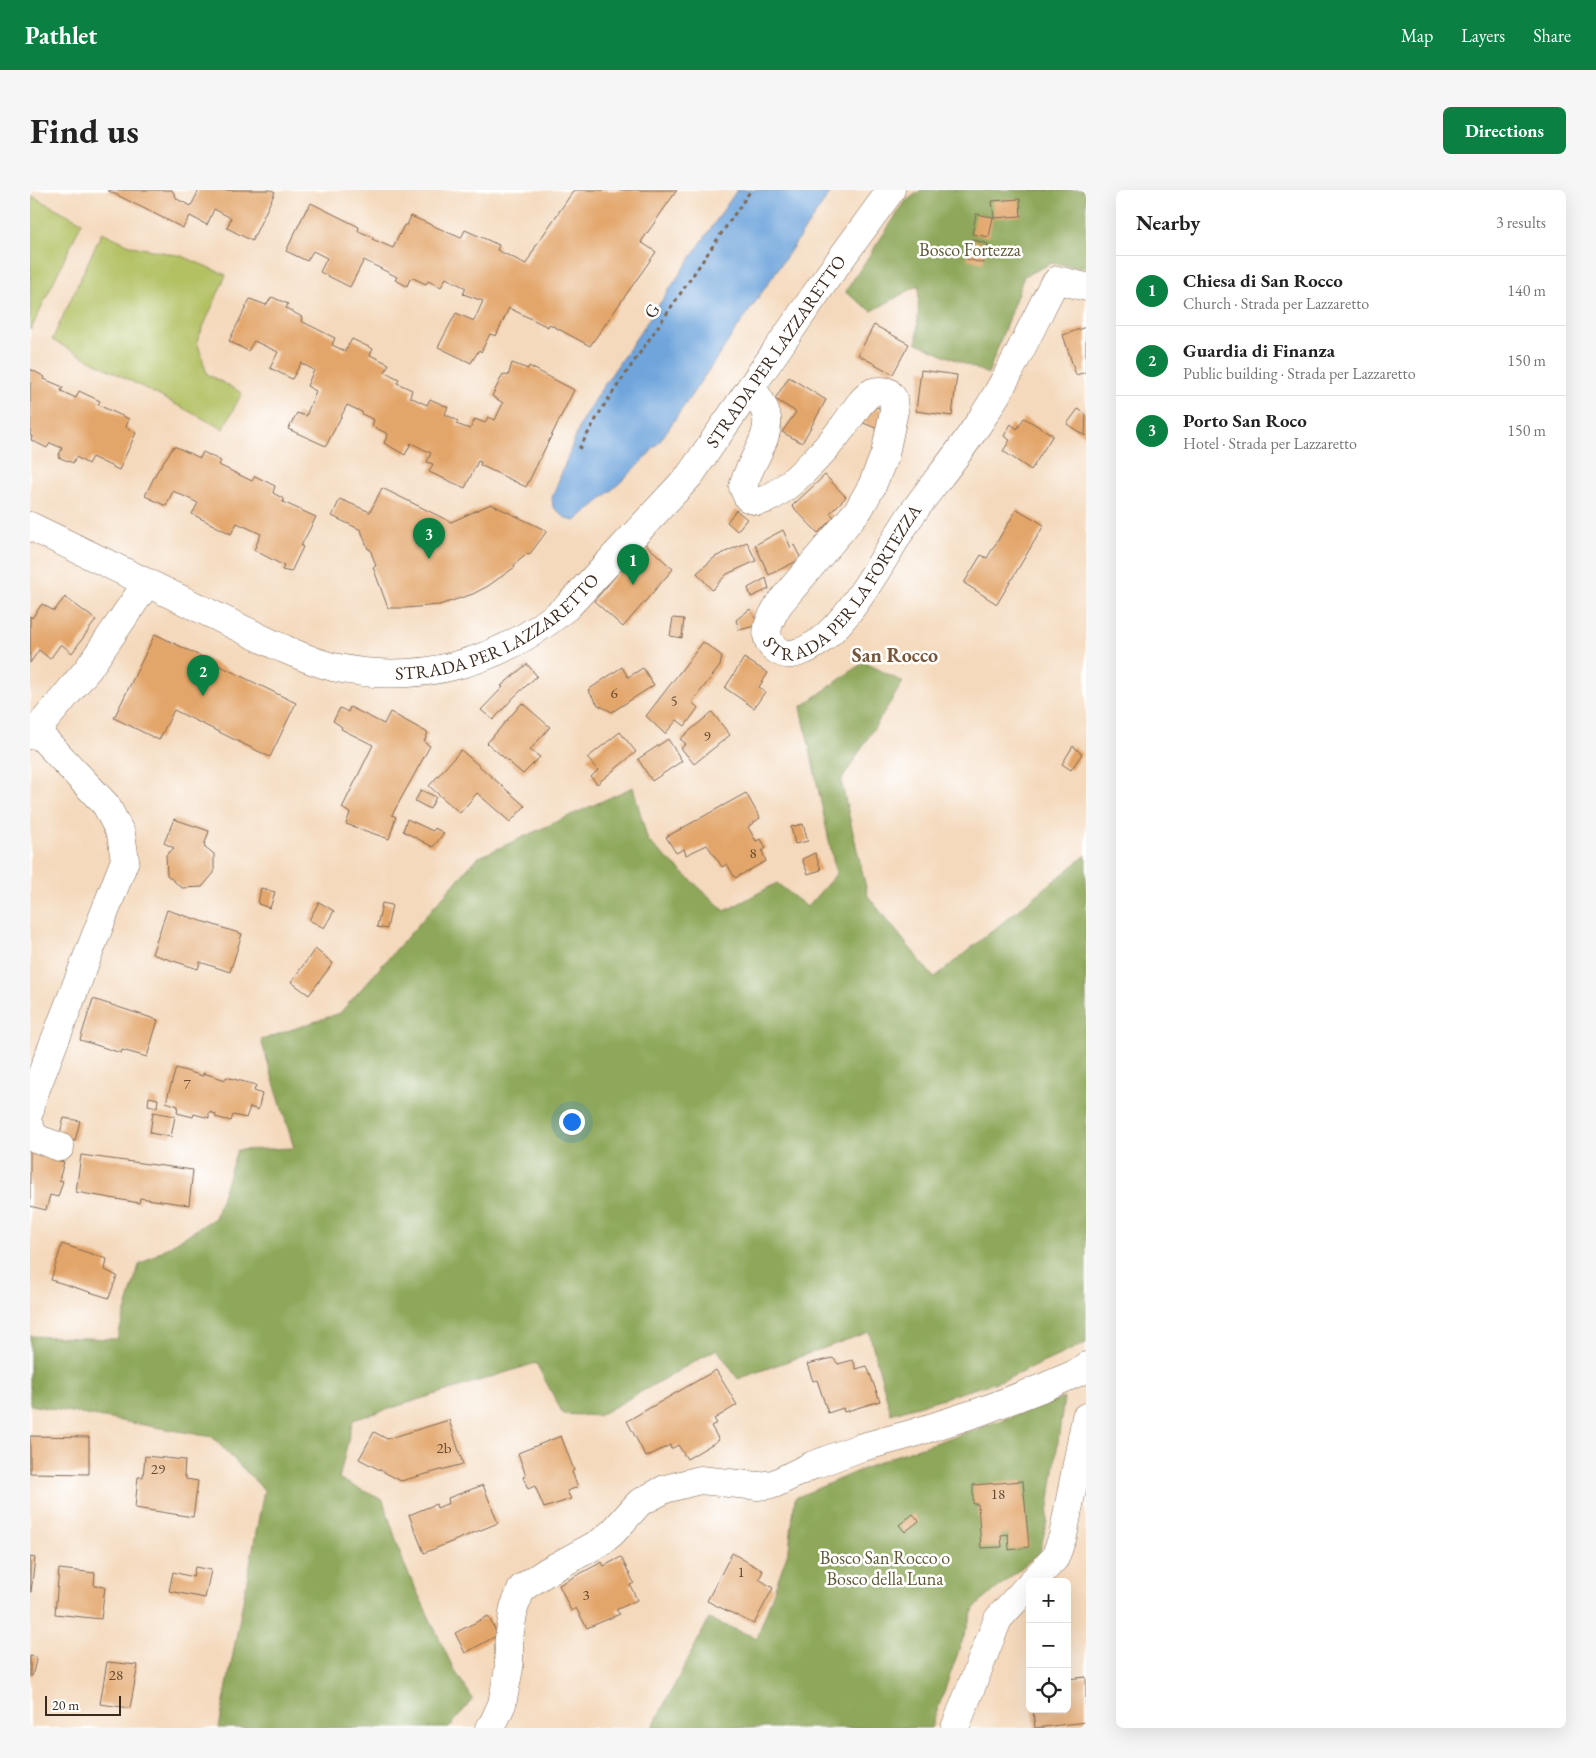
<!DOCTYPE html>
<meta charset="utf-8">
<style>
:root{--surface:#fff;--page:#f6f6f6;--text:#222;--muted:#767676;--line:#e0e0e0;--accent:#0b8043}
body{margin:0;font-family:"EB Garamond",serif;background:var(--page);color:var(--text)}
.controls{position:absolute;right:15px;bottom:15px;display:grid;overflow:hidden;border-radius:8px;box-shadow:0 5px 20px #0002}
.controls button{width:45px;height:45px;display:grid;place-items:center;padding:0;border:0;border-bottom:1px solid var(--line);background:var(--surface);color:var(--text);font:25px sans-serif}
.scale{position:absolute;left:15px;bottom:12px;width:76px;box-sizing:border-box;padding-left:5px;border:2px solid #3b2a1e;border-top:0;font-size:14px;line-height:18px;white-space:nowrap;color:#3b2a1e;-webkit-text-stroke:4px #fff;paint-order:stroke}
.you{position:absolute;left:541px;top:931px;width:18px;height:18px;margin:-12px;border:4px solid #fff;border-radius:50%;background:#1a73e8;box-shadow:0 0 0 8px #1a73e833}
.badge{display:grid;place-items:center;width:32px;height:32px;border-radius:50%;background:var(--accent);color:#fff;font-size:16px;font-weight:700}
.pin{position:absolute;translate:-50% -41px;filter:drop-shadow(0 1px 2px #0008)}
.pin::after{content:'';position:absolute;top:26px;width:18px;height:15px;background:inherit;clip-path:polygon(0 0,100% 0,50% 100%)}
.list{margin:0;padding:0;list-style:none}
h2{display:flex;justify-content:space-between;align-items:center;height:65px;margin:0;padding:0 20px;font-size:21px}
h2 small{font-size:16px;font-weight:400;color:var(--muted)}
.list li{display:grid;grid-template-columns:32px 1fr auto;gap:15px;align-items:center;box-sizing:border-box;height:70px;padding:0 20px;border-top:1px solid var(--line)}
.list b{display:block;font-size:19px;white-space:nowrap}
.list p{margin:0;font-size:16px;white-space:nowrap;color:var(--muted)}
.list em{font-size:16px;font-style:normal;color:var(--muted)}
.icon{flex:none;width:28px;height:28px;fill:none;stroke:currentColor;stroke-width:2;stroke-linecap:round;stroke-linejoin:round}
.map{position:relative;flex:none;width:1056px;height:1538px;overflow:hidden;border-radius:8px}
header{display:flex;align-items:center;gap:30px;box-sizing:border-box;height:70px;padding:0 25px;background:var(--accent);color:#fff}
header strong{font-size:24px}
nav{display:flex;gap:28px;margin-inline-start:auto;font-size:18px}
.intro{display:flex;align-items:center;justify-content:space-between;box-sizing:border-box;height:120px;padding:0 30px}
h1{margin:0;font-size:35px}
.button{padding:12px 22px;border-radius:8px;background:var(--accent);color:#fff;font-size:18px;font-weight:700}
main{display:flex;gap:30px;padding:0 30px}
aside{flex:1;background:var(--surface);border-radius:8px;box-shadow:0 5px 20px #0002}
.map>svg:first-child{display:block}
</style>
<header>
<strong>Pathlet</strong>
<nav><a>Map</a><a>Layers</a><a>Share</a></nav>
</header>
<div class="intro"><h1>Find us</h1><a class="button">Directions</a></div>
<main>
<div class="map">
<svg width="1056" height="1538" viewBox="0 0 1056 1538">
<rect width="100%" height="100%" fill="#fff"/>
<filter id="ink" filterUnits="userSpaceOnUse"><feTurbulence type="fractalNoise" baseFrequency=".02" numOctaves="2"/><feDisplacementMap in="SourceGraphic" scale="10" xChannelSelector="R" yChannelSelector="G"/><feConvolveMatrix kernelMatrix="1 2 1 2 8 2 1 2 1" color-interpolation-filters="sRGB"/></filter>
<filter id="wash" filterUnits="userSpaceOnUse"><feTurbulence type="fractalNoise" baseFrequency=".0096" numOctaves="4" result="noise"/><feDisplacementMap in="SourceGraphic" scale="20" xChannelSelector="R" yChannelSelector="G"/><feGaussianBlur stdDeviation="1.12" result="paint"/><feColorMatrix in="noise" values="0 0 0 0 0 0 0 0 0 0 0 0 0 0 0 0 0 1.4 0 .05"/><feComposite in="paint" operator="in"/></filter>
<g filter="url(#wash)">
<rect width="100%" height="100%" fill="#f4d9bc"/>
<g fill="#b3c164" stroke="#777641">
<path d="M0,5L52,32L1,139H0Z"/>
<path d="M72,42L102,56L152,66L196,85L167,151L177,184L212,203L193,239L22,150Z"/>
</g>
<g fill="#8ea75a" stroke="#64683c">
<path d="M891,0H1056V78L1022,73L994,86L958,184L887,153L889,95L842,121L815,102L875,12Z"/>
<path d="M834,472L873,492L811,591L838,706L904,788L1056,665V1153L979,1188L861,1224L839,1142L708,1189L687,1159L568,1226L533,1224L506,1173L323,1230L309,1289L353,1310L374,1374L423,1478L443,1509L419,1538H189L234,1300L182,1247L0,1215V1146L87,1149L109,1075L185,1028L207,960L264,958L231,850L310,823L447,668L603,597L618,651L695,721L747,693L777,717L806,684L771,517Z"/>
<path d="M1034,1208L1017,1331L1010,1362L944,1418L901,1538H622L679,1429L727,1448L759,1359L765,1308L861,1267L944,1240Z"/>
</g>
<path fill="#6fa5dc" stroke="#55687d" d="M707,0H802L630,251C605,281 575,307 545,331L537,329L523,317L522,308L552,230L566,207Z"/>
<g id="blocks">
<g fill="#e3a66a">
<path d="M77,0H142L147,9L161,16L169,0H241L245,2L222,51L197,38L201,28L184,19L177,35L160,26L153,38Z"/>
<path d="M544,0H647L611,52L626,62L560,156L519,134L518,137L479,118L466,146L460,144L451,162L449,160L441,173L408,157L426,123L444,131L453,111L433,104L436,98L416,88L411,97L398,91L396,94L383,88L380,89L377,96L365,90L367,87L334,70L320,97L290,82L297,68L283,61L277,71L256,61L277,18L278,19L281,13L329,37L328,41L343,47L342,49L363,58L374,35H377L381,26L431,48L435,40L469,55L467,60L496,74L507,54Z"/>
<path d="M990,9L991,26L964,28L962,11Z"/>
<path d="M946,24L963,27L959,47L942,44Z"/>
<path d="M941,49L958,54L953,73L937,69Z"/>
<path d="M242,107L258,114L256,118L272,127L271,131L305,148L302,155L315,161L322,149L343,159L340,165L359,174L355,182L369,189L367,193L382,200L380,207L397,215L400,209L418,217L415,224L428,231L426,234L440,239L445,229L455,233L458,227L465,230L473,213L462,206L473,184L478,186L482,173L498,179L499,176L544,200L496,297L450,275L451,272L448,271L435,298L399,282L403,274L397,272L401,263L381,253L375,265L354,253L358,244L342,236L344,230L332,224V222L317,215L296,256L258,239L267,223L276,226L286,201L277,196L284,180L271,173L262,189L240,178L248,162L224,151L218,161L199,151L220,109L236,115Z"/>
<path d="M844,135L879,154L863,184L828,165Z"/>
<path d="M1056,137V182L1046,185L1033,145Z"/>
<path d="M0,179L15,187L14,189L33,197L31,201L46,208L49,201L70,211L68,215L99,229L96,237L106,243L89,280L62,267L58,274L46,267L43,273L28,267L32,258L20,253L17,258L1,250L2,246L0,245Z"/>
<path d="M891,180L927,185L922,226L886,221Z"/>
<path d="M759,187L796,210L772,253L752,242L766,222L745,209Z"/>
<path d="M840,214L855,221L848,239L831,232Z"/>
<path d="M1048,219L1056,224L1055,246L1037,234Z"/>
<path d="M994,228L1023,245L1001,280L973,261L980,250L974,246L981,234L987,239Z"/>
<path d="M144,256L170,268L173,262L191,271L189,275L222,291L225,286L245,296L243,303L254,309L253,312L286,327L271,356L273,357L261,382L252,380L254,376L224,360L231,344L207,333L201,344L162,324L168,313L143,301L136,316L115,306L126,283Z"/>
<path d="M795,285L816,307L800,323L804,327L788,343L762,316Z"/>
<path d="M352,298L421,332L461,314L517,341L499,365L498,363L484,375L485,377L458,396L443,404L409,415L376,418H358L343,377L346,376L340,359H338L331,340L302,326L310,309L340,322Z"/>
<path d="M987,319L1014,335L967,414L934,393L951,365L957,368Z"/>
<path d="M706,320L717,329L707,341L697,332Z"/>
<path d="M753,340L761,358L764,355L771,369L739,385L725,355Z"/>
<path d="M717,352L726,371L697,384L682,400L667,383L685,367Z"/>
<path d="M614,353L643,379L593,437L564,411Z"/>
<path d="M736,388L739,399L721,407L718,398Z"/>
<path d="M35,407L66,430L42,463L31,454L20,469L9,460L0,473V426L2,428L12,414L24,421Z"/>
<path d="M720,419L729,435L709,440L706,430Z"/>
<path d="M643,428L654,429L652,448L640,446Z"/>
<path d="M125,444L266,513L240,567L144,520L129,550L84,528Z"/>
<path d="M673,452L692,466L690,476L662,512L668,518L655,536L647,530L635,544L616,526Z"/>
<path d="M714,468L738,483L729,497L735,502L724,518L695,498Z"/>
<path d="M497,474L507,486L485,506L463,530L451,520L473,497L471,496Z"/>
<path d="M592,477L598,487L613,478L624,495L582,522L568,515L558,500Z"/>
<path d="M492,513L520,537L500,560L510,567L493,584L457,553Z"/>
<path d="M320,517L354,534L360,522L398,543L394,552L400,556L362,625L366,627L359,649L316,634L320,623L312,618L343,555L311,539L312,537L303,531L310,518L318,522Z"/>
<path d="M682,522L700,545L664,574L651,558L656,554L650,549Z"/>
<path d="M590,542L606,562L567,594L561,587L568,580L557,568Z"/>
<path d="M638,549L652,571L622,591L608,569Z"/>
<path d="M1043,556L1052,564L1041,580L1032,574Z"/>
<path d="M431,560L495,616L480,632L447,603L430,623L399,596Z"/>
<path d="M391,600L406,607L400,619L385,611Z"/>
<path d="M716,603L730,628L718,637L726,651L731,649L736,658L732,661L736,671L705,688L697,674L692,677L677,655L656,665L654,659L646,663L636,647Z"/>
<path d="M144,629L179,641L174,656L184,664V683L172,697L152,698L137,685L136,665L144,658L134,653Z"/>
<path d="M377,629L403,641L405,638L414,643L403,657L373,641Z"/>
<path d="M773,634L778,651L765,654L761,637Z"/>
<path d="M785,663L791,680L778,684L772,669Z"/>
<path d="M231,698L245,702L240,718L228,714Z"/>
<path d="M289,712L304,721L294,738L279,730Z"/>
<path d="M352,713L362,715L357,739L347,737Z"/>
<path d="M137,720L212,744L200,782L170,772L168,779L122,764Z"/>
<path d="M285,759L303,773L279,805L261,792Z"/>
<path d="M63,809L128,830L117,867L92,860L91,863L50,850Z"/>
<path d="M146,878L173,886V883L196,890V887L226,895L224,901L232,904L228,920L220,917L216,928L203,925L201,931L185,927L186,924L179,922V928L164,924L163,927L147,923L148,916L136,912Z"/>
<path d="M119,907L128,909L127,917L118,915Z"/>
<path d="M123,922L145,926L141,947L120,943Z"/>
<path d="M34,928L50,931L45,951L29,947Z"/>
<path d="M0,961L34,972L29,990L33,991L28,1007L20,1005L16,1020L0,1016Z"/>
<path d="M51,965L163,980L159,1015L110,1008L109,1013L46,1002Z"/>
<path d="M32,1054L77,1069L75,1080L87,1086L79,1108L21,1090Z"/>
<path d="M803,1168L808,1174L823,1170L826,1179L837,1176L850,1211L814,1222L813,1218L798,1223L787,1190L783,1191L777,1174Z"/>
<path d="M686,1180L707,1215L684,1229L687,1233L681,1236L689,1250L657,1269L648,1255L641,1259L640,1255L616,1267L597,1231Z"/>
<path d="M419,1230L433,1274L371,1291L329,1269L344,1242L357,1249Z"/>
<path d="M0,1246L59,1247V1284L0,1283Z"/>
<path d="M531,1246L544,1280L542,1282L548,1297L537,1301L541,1309L514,1318L505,1296L498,1299L493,1287L496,1286L488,1263Z"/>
<path d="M115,1266L155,1270L154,1286H156V1289L168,1291L163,1327L105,1318L108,1287H113Z"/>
<path d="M993,1291L999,1357L979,1360L978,1344L971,1345L972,1357L951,1358L948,1314H943V1295Z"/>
<path d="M453,1295L468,1333L394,1363L379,1325L406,1314L407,1318L419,1313L418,1308Z"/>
<path d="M883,1324L889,1331L875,1342L869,1335Z"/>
<path d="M702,1363L733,1381L729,1389L743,1398L724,1434L677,1411Z"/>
<path d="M0,1367L5,1368L1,1402H0Z"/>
<path d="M591,1367L604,1393L600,1395L607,1410L586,1420L590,1424L557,1438L546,1418L541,1421L529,1395L572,1372L574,1376Z"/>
<path d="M165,1377L181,1380L175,1408L139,1401L143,1382L163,1387Z"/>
<path d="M29,1379L65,1383L64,1396L75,1397L71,1429L25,1424Z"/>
<path d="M458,1426L468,1445L435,1463L425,1443Z"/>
<path d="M0,1466L7,1467L2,1486H0Z"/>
<path d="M77,1472L108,1475L100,1518L70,1514Z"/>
<path d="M1056,1487V1532L1005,1538L1003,1519H1037V1489Z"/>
</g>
</g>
</g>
<g filter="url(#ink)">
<use href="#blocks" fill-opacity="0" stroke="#7c6755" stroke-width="1"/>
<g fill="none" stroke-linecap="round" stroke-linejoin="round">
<g stroke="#7c6755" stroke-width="29">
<g id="minor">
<path id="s1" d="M721,197C727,205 733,214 736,224C743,246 718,274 713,297L718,308C721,309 726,311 729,311C752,309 799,256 813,237C822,226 830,209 843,202C848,200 853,201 858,202L863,208L864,221L855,264L842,296L829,319L749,414C741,427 730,445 744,458C749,462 754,465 761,464C810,459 855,362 881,325C901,297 923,271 942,243C974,198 997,146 1022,97L1028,90L1056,97"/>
<path d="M0,545L6,541L58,479L117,393"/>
<path d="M0,920L2,909L95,670L91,644L76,615L6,541"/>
<path d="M0,937L5,948L30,957"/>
<path d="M1002,1392L1025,1368L1033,1346L1056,1227"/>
<path d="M459,1538L462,1536L472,1514L479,1478V1448L484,1418L492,1398L518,1381L571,1352L583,1342L609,1313L635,1299L670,1290L728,1296L744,1294L783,1275L829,1258L881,1244L949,1222L1012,1198L1049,1182L1056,1176"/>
<path d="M925,1538L968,1429L1000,1394"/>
</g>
</g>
<g stroke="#7c6755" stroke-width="29">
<g id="major">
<path id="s2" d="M0,336L245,455C264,463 283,472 303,477C389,496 471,473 538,416L660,285L796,89L861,0"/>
</g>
</g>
<path stroke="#7c6755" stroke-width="3" stroke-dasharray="4 4" stroke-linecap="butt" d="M549,259L573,217L721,0"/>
<use href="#minor" stroke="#fff" stroke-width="28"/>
<use href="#major" stroke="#fff" stroke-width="28"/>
</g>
</g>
<g text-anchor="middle" stroke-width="5" stroke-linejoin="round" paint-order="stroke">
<g font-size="15" fill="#654931">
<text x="584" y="508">6</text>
<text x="644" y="516">5</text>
<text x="677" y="551">9</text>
<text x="723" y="668">8</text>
<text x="157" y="899">7</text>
<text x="414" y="1263">2b</text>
<text x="128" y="1284">29</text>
<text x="968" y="1309">18</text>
<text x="711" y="1387">1</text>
<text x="556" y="1410">3</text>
<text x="86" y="1490">28</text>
</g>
<g font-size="18" fill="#5f5733" stroke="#fff">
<text x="940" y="66">Bosco Fortezza</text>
<text x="855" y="1374">Bosco San Rocco o<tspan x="855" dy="21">Bosco della Luna</tspan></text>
</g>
<g font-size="18" fill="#3b2a1e" stroke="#fff">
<text transform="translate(622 121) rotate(-56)" y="6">G</text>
<text dy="6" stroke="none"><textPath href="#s2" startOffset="916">STRADA PER LAZZARETTO</textPath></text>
<text dy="6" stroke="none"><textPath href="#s1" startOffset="709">STRADA PER LA FORTEZZA</textPath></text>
<text dy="6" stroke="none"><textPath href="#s2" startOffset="512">STRADA PER LAZZARETTO</textPath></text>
</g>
<g font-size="20" font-weight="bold" fill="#765539" stroke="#fff">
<text x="865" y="472">San Rocco</text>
</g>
</g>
</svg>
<div class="controls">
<button>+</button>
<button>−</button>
<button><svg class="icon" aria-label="locate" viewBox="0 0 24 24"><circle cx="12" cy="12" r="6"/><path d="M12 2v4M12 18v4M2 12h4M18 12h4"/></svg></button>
</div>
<div class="scale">20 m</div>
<div class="you"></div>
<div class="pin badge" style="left:603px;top:395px">1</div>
<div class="pin badge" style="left:173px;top:506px">2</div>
<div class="pin badge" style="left:399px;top:369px">3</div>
</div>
<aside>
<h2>Nearby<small>3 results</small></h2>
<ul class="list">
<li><span class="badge">1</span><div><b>Chiesa di San Rocco</b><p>Church · Strada per Lazzaretto</p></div><em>140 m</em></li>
<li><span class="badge">2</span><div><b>Guardia di Finanza</b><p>Public building · Strada per Lazzaretto</p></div><em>150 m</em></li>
<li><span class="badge">3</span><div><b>Porto San Roco</b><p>Hotel · Strada per Lazzaretto</p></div><em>150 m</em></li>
</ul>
</aside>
</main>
